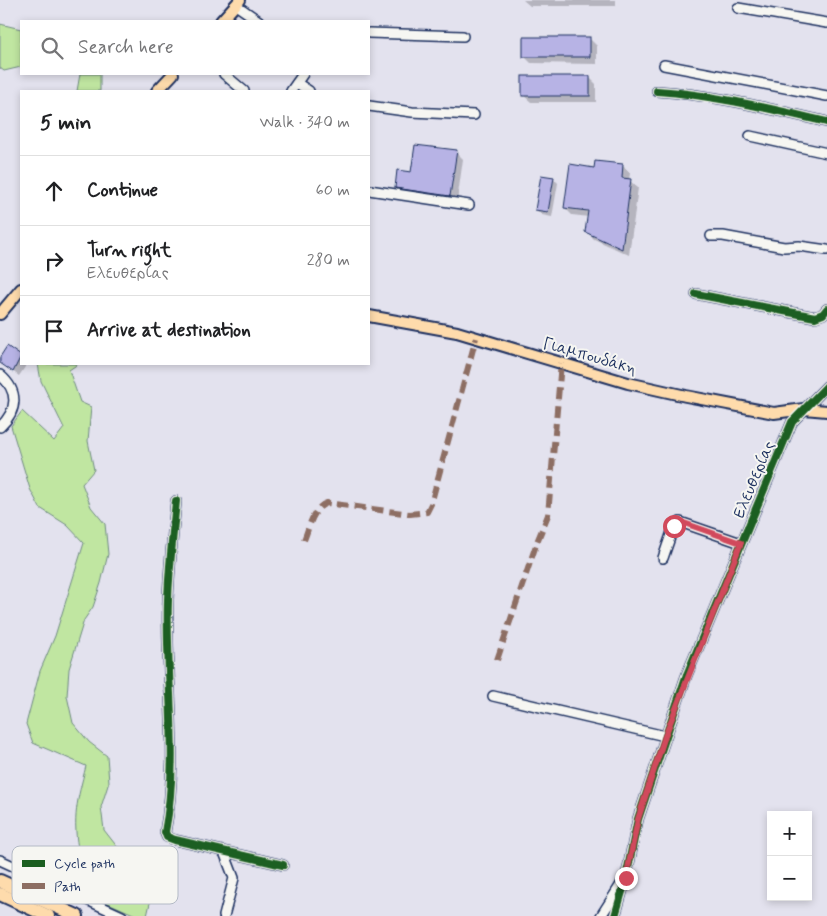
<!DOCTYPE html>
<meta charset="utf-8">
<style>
:root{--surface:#fff;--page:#f6f6f6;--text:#202124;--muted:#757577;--line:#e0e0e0}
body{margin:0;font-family:Mynerve,sans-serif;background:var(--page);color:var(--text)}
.controls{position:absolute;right:15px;bottom:15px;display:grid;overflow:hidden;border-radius:0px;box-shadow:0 2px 8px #0003}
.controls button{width:45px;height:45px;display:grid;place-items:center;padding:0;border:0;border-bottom:1px solid var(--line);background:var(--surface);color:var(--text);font:25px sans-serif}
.stop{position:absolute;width:15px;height:15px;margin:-11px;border:4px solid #d1495b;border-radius:50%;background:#fff}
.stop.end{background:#d1495b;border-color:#fff;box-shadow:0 1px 5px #0008}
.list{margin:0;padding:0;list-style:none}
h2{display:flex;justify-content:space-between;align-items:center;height:65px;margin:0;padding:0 20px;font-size:21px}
h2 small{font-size:16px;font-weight:400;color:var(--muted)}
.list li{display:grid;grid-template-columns:32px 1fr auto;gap:15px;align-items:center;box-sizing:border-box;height:70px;padding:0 20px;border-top:1px solid var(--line)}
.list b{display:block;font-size:19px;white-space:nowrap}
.list p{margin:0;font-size:16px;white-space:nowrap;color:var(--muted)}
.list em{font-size:16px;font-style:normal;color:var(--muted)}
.icon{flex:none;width:28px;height:28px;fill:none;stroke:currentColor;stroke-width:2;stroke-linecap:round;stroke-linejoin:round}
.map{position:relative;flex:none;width:827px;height:916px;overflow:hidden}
.search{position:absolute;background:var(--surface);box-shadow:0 2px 8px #0003;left:20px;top:20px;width:350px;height:55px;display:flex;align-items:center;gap:12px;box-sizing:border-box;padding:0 18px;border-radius:0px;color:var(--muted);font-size:19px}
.panel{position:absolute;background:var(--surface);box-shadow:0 2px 8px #0003;left:20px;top:90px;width:350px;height:275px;border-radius:0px}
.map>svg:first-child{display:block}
</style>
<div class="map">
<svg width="827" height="916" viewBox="0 0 827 916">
<rect width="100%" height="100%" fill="#e3e2ee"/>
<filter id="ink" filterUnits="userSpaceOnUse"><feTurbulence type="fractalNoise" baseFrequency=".02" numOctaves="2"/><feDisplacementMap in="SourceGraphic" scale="10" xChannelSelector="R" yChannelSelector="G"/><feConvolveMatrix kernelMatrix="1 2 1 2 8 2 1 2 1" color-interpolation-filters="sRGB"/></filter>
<g filter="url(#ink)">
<g fill="#c0e6a1" stroke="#6e8a80">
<path d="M0,24L21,29V67L4,71L0,68Z"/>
<path d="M80,74H100V91H77Z"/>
<path d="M38,364H78L69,370L80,402L91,407L88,441L94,470L82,484L91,507L105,524L108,554L101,583L93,607L84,620L69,669L67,696L73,723L89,742L107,756L109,782L101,807L104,830L122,853L144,862L156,877L147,916H138L85,893L77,884L67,868L79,854C72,818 77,801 86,766L33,743L26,724L40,671L55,636L84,543L67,525L40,508L30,489L11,426L22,411L54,441L64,428L41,381Z"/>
</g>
<g fill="#0003">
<path d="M523,0H616V6H530Z"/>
<path d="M590,39L597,46V64L531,63L524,56Z"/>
<path d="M589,77L596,84V102H531L523,95Z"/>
<path d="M456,152L463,159L457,202L403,194L396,187L412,174Z"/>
<path d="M623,166L630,173L629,180L638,188L629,255L594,239L587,232L589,217L572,215L565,208L596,169Z"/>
<path d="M553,178L558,183L552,217L542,215L536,210Z"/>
<path d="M7,348L21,357V364H27L19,376L0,362Z"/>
</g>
<g fill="#b7b3e5" stroke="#1b2f5e">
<rect x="523" y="37" width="67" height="20"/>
<rect x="522" y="76" width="68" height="20"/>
<path d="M415,145L457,150L450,196L395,188L397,170L411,172Z"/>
<path d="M595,161L623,164L622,178L631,179L622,249L585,232L588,211L564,208L570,164L594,168Z"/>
<path d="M541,175L554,177L548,212L535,210Z"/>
<path d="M7,346L21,356L13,372L0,363V357Z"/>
</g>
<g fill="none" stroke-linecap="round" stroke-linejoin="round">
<g stroke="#1b2f5e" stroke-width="12">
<g id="minor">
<path d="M236,5L259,21"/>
<path d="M738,8L827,23"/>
<path d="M369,33L463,36"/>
<path d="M664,65L827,96"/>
<path d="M224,74L244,91"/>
<path d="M297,83L309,91"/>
<path d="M291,91L303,74"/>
<path d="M657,91C715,95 771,109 827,122"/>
<path d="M369,106L412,112L474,115"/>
<path d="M750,136L827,153"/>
<path d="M369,190L469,205"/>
<path d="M711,236H723L784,247L799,246L827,250"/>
<path d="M696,294L815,317L823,314L827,309"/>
<path d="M0,375C19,391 18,410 0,427"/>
<path d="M176,501C173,534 169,567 168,600C165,678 180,755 165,832L167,837L175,840L283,865"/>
<path d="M663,558L674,526L680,522L741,543"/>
<path d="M493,696L665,736"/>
<path d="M224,852L234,878L224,916"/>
<path d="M0,860L122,916"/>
<path d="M601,916L622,883"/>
<path d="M615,916L626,878L638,819L686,677L792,422L827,386"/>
</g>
</g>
<g stroke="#1b2f5e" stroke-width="14">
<g id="major">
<path d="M221,21L240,0"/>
<path d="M157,91L173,74"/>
<path d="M0,314L21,289"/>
<path d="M369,316L457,332L628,383L686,396L774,413L804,409L827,411"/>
</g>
</g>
<g stroke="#1b2f5e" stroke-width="16">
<g id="highway">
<path d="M0,881L77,916"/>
<path d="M0,894L48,916"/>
</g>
</g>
<use href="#minor" stroke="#f6f6f2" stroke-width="9"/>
<use href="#major" stroke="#fedbac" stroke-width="10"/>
<use href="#highway" stroke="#fedbac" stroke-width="12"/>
<g stroke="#8d6e63" stroke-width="6" stroke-dasharray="12 6" stroke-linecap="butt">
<path d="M304,540C309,528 313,507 327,503L410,514L427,512L431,504L476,338"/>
<path d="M497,660L537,542L548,515L561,363"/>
</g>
<g stroke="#f6f6f2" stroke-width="11">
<g id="cycleway">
<path d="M657,91C715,95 771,109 827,122"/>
<path d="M696,294L815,317L823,314L827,309"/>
<path d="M176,501C173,534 169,567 168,600C165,678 180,755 165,832L167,837L175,840L283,865"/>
<path d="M615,916L626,878L638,819L686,677L792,422L827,386"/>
</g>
</g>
<use href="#cycleway" stroke="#1b5e20" stroke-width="8"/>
</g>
</g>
<g fill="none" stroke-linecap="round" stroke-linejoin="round" filter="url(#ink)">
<path stroke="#d1495b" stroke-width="6" d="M626,878L638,819L665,736L741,543L684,523H676L674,526"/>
</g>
<g text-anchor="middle" stroke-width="4" stroke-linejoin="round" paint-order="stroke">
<g font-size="16" fill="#1b2f5e" stroke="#f6f6f2">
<text transform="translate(590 355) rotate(16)" y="6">Γιαμπουδάκη</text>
<text transform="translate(753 479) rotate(-67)" y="6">Ελευθερίας</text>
</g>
</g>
<rect x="12" y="846" width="166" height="58" rx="8" fill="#f6f6f2" stroke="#b4bac6" stroke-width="1"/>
<rect x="22" y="860" width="23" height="7" fill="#1b5e20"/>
<rect x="22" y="883" width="23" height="6" fill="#8d6e63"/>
<g font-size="14" fill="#1b2f5e">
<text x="54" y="868">Cycle path</text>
<text x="54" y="891">Path</text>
</g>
</svg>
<div class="controls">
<button>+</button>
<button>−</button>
</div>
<div class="stop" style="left:674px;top:526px"></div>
<div class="stop end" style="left:626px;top:878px"></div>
<div class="search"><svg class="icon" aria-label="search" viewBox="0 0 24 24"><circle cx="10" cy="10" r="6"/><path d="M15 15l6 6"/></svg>Search here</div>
<section class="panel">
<h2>5 min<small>Walk · 340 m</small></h2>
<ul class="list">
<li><svg class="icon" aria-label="ahead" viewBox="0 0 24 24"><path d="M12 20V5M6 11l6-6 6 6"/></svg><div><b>Continue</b></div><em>60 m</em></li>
<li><svg class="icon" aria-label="right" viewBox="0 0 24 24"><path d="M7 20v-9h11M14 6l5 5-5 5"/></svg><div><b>Turn right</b><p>Ελευθερίας</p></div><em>280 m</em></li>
<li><svg class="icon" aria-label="arrive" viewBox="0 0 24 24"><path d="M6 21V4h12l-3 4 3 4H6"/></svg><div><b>Arrive at destination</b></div></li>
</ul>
</section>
</div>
